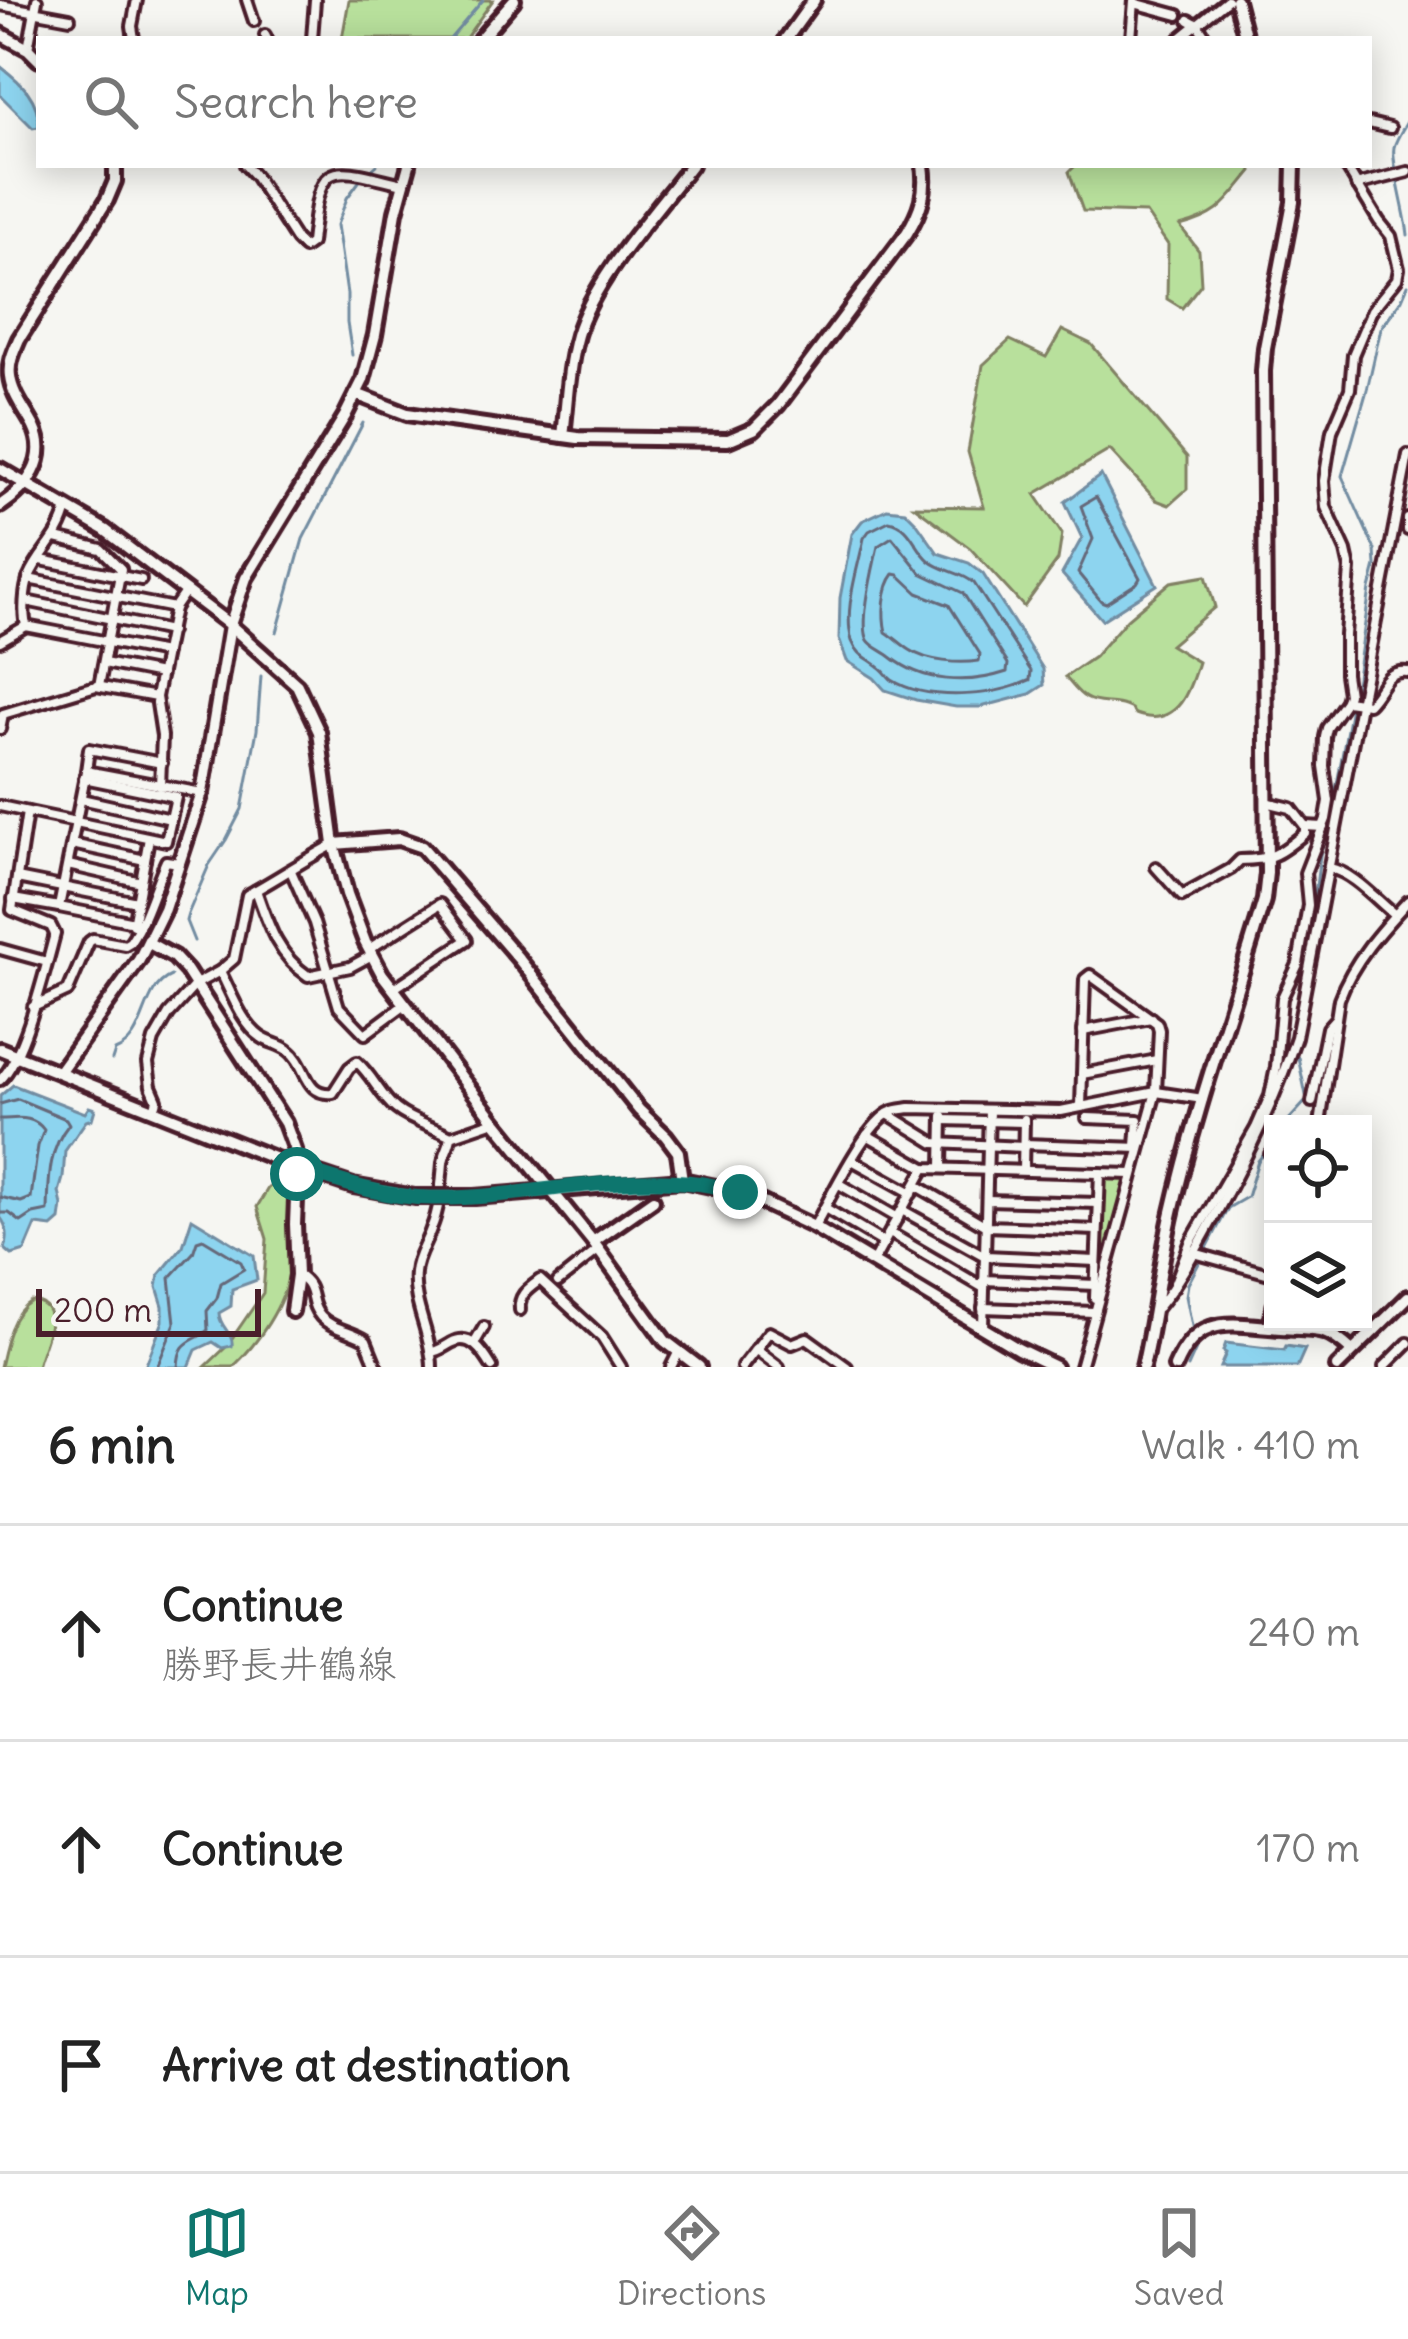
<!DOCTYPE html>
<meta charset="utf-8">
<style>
:root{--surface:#fff;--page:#f2f2f2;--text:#222;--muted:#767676;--line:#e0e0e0;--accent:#0f766e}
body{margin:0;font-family:Delius,"Klee One",sans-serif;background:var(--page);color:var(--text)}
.controls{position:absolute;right:36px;bottom:36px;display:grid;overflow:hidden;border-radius:0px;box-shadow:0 6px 30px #0003}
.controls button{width:108px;height:108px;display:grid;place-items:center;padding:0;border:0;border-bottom:3px solid var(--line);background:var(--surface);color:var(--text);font:60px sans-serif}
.scale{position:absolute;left:36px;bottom:30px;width:225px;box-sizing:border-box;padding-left:12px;border:6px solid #4a1f2b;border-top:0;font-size:33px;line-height:42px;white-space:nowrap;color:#4a1f2b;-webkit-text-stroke:9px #f6f6f2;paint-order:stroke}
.stop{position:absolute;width:36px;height:36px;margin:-27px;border:9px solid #0f766e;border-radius:50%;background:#fff}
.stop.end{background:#0f766e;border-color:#fff;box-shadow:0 3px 12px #0008}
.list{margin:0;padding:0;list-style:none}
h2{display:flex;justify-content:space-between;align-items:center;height:156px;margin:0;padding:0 48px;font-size:51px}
h2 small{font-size:39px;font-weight:400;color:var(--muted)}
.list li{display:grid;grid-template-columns:78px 1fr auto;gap:36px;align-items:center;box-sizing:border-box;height:216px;padding:0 48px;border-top:3px solid var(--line)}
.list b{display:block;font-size:45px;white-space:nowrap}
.list p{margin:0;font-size:39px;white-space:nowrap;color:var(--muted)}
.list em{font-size:39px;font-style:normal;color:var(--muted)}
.icon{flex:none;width:66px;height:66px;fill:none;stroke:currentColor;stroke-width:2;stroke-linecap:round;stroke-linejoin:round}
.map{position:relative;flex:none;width:1408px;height:1367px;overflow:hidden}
.search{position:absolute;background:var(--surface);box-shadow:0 6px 30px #0003;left:36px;right:36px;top:36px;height:132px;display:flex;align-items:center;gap:30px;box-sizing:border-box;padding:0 42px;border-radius:0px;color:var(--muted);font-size:45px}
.sheet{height:804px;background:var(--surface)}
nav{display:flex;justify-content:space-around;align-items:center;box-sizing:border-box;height:168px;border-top:3px solid var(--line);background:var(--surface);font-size:33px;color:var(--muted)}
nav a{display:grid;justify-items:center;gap:6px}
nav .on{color:var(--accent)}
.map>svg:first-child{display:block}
</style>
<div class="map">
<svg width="1408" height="1367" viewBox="0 0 1408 1367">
<rect width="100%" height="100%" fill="#f6f6f2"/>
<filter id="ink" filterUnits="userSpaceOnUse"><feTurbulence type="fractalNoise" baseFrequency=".00833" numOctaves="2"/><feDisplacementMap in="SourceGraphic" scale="24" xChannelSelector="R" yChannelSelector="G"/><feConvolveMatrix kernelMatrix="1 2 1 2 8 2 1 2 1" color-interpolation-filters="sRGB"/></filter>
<g filter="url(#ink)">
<g fill="#b8e09c" stroke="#818064" stroke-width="3">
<path d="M349,0H493L465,39H342Z"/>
<path d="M1076,165H1251L1252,171C1226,202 1222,215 1180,226L1199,251L1201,284L1182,308L1167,299L1168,245L1146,213L1083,211L1069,172Z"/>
<path d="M1062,330L1091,344L1187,457V489L1169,505L1156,500L1110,450L1035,494L1062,534L1058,560L1024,607L970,548L914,506L984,507L968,452L983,365L1010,340L1046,357Z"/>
<path d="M1206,576L1215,607L1170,645L1198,662C1190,689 1179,725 1142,716C1125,711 1141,712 1125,706C1113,701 1097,705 1086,698C1078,694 1071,683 1065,677L1094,657L1127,619L1171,582Z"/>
<path d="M287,1177C289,1207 293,1241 289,1271C285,1305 257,1344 233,1367H205L226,1347L263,1293L267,1239L257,1207L268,1188Z"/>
<path d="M1104,1178H1127L1108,1250H1100Z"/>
<path d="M31,1301C68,1304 41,1345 37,1367H0C5,1345 11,1313 31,1301Z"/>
</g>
<g fill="#8dd4ef" stroke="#728ca1" stroke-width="3">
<path d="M0,66C22,83 39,98 39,127L33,128L0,95Z"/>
<path d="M1101,475L1157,585L1102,620L1062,574L1082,538L1065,502Z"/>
<path d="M887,509L905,511L916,522L938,553L969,563L983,574L1043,669L1044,685L1030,694L981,707H956L916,700L885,690L874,678L847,661L839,639L840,598L852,534L862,521Z"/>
<path d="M13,1085L85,1113L89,1107L95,1109L92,1119L86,1121L65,1151L63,1178L59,1192L62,1205L60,1220L52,1227L36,1225L25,1251L12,1255L5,1249C9,1237 8,1227 0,1217V1096Z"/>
<path d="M192,1218L254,1256L257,1280L232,1289L231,1306L219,1313C219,1327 234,1333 232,1346L222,1348L213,1342L196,1350L189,1367H145L163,1321V1306L157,1287L159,1275L183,1246Z"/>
<path d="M1226,1343L1284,1350L1286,1346L1305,1349L1297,1367H1220L1226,1353L1223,1351Z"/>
</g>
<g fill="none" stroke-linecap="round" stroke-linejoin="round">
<g stroke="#656779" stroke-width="3">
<path d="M1096,497L1140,578L1137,583L1106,603L1101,601L1078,573L1093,539L1081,506Z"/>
<path d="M889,521C912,525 914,548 930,561C942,571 961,572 974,583L1031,671L1030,680C994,697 927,702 892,680C887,676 884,670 879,667C868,658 857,655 852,641C843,610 858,569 864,538L869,531Z"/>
<path d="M892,537L921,573L963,593L1008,664L1007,672C968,685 923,683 891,657C884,651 872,647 868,640C859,623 874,565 878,546Z"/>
<path d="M894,574L899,575L918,593L949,605L980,654L979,661C960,664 927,662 910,650C902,645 894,637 886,632C882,615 883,588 894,574Z"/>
<path d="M0,1104L18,1099L66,1119L69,1124C48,1150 49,1179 48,1211L33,1214L21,1222L9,1213H0"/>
<path d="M0,1119C16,1119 33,1114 44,1130L38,1146L31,1198L21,1202L0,1197"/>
<path d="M157,1367L175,1323L170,1278L193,1253L197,1241L203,1239L241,1262L244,1269L221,1283L217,1298L207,1311L208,1330C191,1344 179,1339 178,1367"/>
</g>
<g stroke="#728ca1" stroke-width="3">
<path d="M450,39L483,0"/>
<path d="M1408,120C1403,129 1397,137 1394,147C1391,162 1406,214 1408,235"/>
<path d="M368,173L377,165"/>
<path d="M352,355L347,323V294L337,225L347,198L361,179"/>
<path d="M277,632L303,539L363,423"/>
<path d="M1354,698L1370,589L1376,566L1375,550L1342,476L1367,390L1381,328L1402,299L1408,285"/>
<path d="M194,941L186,921L188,914L209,865L226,840L242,809L257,730L261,676"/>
<path d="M1289,1044L1309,941L1320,855L1332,812L1351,707"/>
<path d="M112,1060L115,1051C148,1038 140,989 171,976"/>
<path d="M1285,1124L1307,1100L1298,1057L1294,1052"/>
<path d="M1193,1331L1186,1296L1188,1284L1228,1208L1247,1197L1258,1161L1273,1142"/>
<path d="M1188,1367L1197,1347L1195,1341"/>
</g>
<g stroke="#4a1f2b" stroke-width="16">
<g id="street">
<path d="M247,0L254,21"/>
<path d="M1134,3L1178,15"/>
<path d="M0,5L70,18"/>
<path d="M1189,20L1198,25L1207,39"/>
<path d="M265,35L267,39"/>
<path d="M134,39L132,26L137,0"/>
<path d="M312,39L315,0"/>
<path d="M1131,39L1134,1"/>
<path d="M1179,39L1227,0"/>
<path d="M28,49L37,0"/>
<path d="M1369,123L1390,128"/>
<path d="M245,165L255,176L296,240L304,248L311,243C320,159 326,165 403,184"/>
<path d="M1356,185L1408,172"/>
<path d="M1408,519V530"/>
<path d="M56,538L101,549L121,569L99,686"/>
<path d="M41,560L141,580"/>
<path d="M28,579L174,608"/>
<path d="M26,601L170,631"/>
<path d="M26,626C23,613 24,590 29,577C40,551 60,539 67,508"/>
<path d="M0,641L26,626L165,653"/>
<path d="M104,663L161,674"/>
<path d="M1346,701L1368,704C1383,690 1384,669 1408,672"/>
<path d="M0,729L3,714L96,686L156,697"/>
<path d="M86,771L89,749L162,763"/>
<path d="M160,786L162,736L156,697L174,608L185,592"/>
<path d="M81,799L171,819"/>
<path d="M1266,802L1291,808L1305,826"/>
<path d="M0,806L166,841L176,797L84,778"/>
<path d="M72,844L145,860"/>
<path d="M68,865L141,882"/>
<path d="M1156,867L1182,896L1231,869L1240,860C1272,860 1280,854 1305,833V826L1323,827"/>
<path d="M1329,868C1354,873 1375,899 1395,915"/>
<path d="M291,871L314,923L339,1007L365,1034L404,1005"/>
<path d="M17,878L137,902"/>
<path d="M256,890C268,924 277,955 308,976L350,967L372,955"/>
<path d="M13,899L59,907"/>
<path d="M134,922L59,907L86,771L202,793"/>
<path d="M133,925L149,838"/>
<path d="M0,949L47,962"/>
<path d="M369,949L440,904L467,940L393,989"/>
<path d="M220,971C231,992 242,1024 261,1037C269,1043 280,1044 288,1050C308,1064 303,1096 333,1093L349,1068L357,1062C372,1075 381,1097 396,1109C412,1122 434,1127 451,1136"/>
<path d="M33,1007L68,991L89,942L93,939L125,945L130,942C147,917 154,887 166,861L179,863"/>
<path d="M1083,1031L1151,1018"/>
<path d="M1082,1074L1157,1060"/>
<path d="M0,1080C24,1059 46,967 55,934L51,926L12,910L27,812"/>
<path d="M1312,1102L1327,1028L1335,1019"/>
<path d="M154,1110L157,1100L151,1086L148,1063L154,1040L169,1014L196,984L220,971L234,959L247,895C277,879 304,860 333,845"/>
<path d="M888,1114L935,1143L1024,1147"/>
<path d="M1087,1118L1138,1120L1136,1146"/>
<path d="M943,1120L1024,1122"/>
<path d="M1320,1124L1339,999C1353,961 1381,930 1408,901"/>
<path d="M867,1135L925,1168L1132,1174"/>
<path d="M451,1136L495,1121"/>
<path d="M1024,1144L1140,1148"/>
<path d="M1270,1154L1273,1155"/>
<path d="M852,1160L912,1193"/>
<path d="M942,1167L943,1116"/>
<path d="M1023,1170L1024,1119"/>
<path d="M839,1184L898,1218"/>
<path d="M916,1185L986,1226L1097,1230"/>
<path d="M987,1200L1098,1203"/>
<path d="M825,1208L884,1243"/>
<path d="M902,1210L985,1256L1096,1261"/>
<path d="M814,1227C829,1201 866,1122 891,1112C897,1109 904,1109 910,1108L1061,1111L1156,1092L1203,1099"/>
<path d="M890,1233L984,1288"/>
<path d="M1194,1253L1273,1275"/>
<path d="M873,1262L925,1168"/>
<path d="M297,1275C318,1288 307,1302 321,1317C332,1329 352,1331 366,1340L377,1367"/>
<path d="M984,1280L1095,1285"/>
<path d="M558,1282L598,1250"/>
<path d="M1173,1288L1190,1243L1256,1128L1270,1096L1276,1067L1282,998L1298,964L1308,905L1305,873L1326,819L1329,801L1324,766L1325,737L1327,728L1346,701L1348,694L1345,674V635L1350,569L1346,551L1326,507L1324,481L1332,431L1350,389L1353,355L1372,310L1397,279L1399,269L1391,236L1379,221L1345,165"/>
<path d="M1095,1298L1100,1173"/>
<path d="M1158,1307C1182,1278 1199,1244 1218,1210C1249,1153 1276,1098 1296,1037L1408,455"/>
<path d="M983,1308L1094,1312"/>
<path d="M520,1310C518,1295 528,1289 540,1280L602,1337L621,1367"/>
<path d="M983,1327L989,1110"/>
<path d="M1268,1327L1273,1303"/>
<path d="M474,1344L484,1327"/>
<path d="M755,1349L779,1367"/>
<path d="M432,1352C439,1351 444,1347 451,1343C470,1332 483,1352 492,1367"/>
<path d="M432,1367C432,1336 412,1304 415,1273C416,1257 426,1244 431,1229C440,1208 441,1185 443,1163C444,1153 450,1146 451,1136"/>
<path d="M671,1367L679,1351"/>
<path d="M742,1367L769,1332L792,1344L807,1338L847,1367"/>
<path d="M1080,1367L1156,1092L1159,1030L1157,1023L1090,975L1085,979L1081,1106"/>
<path d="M1384,1367L1408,1343"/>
</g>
</g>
<g stroke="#4a1f2b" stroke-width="20">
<g id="secondary">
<path d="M1236,0L1246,39"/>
<path d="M0,34L28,49L39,60"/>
<path d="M480,39L514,0"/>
<path d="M786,39L814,0"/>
<path d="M356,394L407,414L578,438L728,440L754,429L778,405L907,233C921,210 927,192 923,165"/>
<path d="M563,436C567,403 568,367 577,335C593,280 655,212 691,165"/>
<path d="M0,469L105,530L230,625L297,685L319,732L334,844L347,894L365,942L382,974L495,1121L593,1242L665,1341L699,1367"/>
<path d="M0,506C27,488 50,460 34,427C26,411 12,395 10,376C8,363 14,351 19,339L107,200L115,181V165"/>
<path d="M334,844L399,839L422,847L518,958L639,1110L666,1136L678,1152L682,1180"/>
<path d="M149,943L174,957L187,971L285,1123L295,1150L297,1175L295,1224L297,1275L292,1311"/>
<path d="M0,1049L296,1167L353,1186L415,1197"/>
<path d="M59,1072L139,960L164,909L202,793L230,625L246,578L345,416L363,380L375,335L396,212L409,165"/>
<path d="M475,1197L682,1180L740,1192L814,1227L1018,1349L1055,1367"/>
<path d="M593,1242L653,1200"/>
<path d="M1143,1367C1155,1316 1160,1263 1172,1212C1196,1106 1234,1003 1264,900L1267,873L1263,371L1265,348L1293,202L1294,165"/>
<path d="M1175,1367C1198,1312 1232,1325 1281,1328C1316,1331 1324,1325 1352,1351"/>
<path d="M1337,1367L1408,1297"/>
</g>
</g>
<use href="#street" stroke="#f6f6f2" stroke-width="8"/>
<use href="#secondary" stroke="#f6f6f2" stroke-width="10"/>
<g stroke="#4a1f2b" stroke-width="20" stroke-linecap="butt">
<path id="secondary-bridge" d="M415,1197H475"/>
</g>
<use href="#secondary-bridge" stroke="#f6f6f2" stroke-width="10"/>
</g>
</g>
<g fill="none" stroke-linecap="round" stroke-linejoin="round" filter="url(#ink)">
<path stroke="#0f766e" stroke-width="15" d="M297,1174L296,1167C341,1182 385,1198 432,1198C535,1200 639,1163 740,1192"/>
</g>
</svg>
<div class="controls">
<button><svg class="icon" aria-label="locate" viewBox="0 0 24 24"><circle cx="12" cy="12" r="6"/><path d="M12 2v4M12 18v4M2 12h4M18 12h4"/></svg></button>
<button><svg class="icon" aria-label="layers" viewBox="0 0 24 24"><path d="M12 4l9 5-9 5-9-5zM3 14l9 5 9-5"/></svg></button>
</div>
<div class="scale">200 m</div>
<div class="stop" style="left:297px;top:1174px"></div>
<div class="stop end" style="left:740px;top:1192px"></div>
<div class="search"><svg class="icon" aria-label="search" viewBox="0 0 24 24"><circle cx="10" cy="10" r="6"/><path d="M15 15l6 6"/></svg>Search here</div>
</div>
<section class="sheet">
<h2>6 min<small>Walk · 410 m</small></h2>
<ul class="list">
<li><svg class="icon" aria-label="ahead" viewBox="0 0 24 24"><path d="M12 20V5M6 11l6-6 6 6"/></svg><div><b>Continue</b><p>勝野長井鶴線</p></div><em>240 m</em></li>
<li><svg class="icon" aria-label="ahead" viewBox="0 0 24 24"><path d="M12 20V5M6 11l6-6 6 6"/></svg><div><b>Continue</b></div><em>170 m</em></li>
<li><svg class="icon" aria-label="arrive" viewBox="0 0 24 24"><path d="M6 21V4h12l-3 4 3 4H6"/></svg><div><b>Arrive at destination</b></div></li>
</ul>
</section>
<nav>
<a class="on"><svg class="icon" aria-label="map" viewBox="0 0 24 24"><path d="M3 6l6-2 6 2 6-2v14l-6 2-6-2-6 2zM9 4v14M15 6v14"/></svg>Map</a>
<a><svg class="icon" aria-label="directions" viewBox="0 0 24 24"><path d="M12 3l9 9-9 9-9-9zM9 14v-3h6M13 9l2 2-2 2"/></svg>Directions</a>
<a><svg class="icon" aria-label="saved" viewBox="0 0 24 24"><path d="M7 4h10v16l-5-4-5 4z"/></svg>Saved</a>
</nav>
